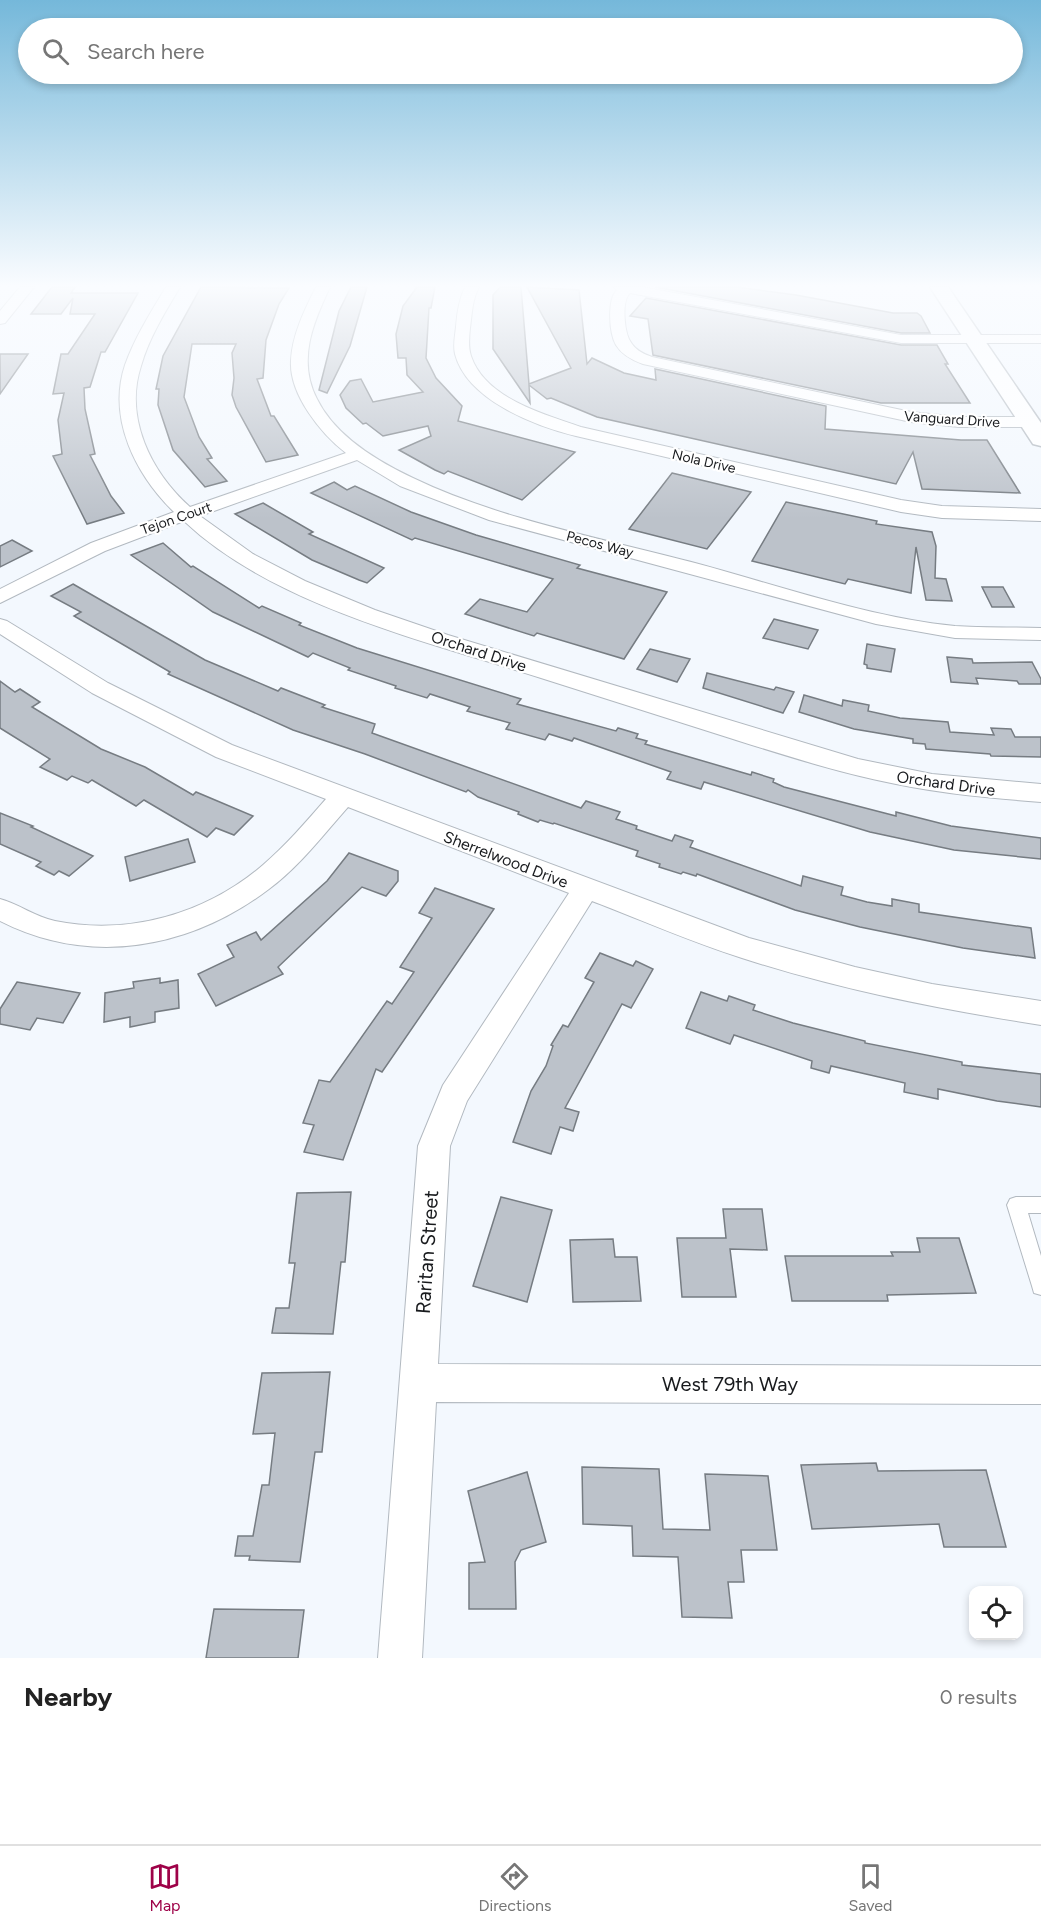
<!DOCTYPE html>
<style>
:root{--surface:#fff;--page:#f6f6f6;--text:#222;--muted:#767676;--line:#e0e0e0;--accent:#9e0248}
body{margin:0;font-family:Figtree,sans-serif;background:var(--page);color:var(--text)}
.controls{position:absolute;right:18px;bottom:18px;display:grid;overflow:hidden;border-radius:12px;box-shadow:0 3px 9px #0003}
.controls button{width:54px;height:54px;display:grid;place-items:center;padding:0;border:0;border-bottom:2px solid var(--line);background:var(--surface);color:var(--text);font:30px sans-serif}
.list{margin:0;padding:0;list-style:none}
h2{display:flex;justify-content:space-between;align-items:center;height:78px;margin:0;padding:0 24px;font-size:26px}
h2 small{font-size:20px;font-weight:400;color:var(--muted)}
.icon{flex:none;width:33px;height:33px;fill:none;stroke:currentColor;stroke-width:2;stroke-linecap:round;stroke-linejoin:round}
.map{position:relative;flex:none;width:1041px;height:1658px;overflow:hidden}
.search{position:absolute;background:var(--surface);box-shadow:0 3px 9px #0003;left:18px;right:18px;top:18px;height:66px;display:flex;align-items:center;gap:15px;box-sizing:border-box;padding:0 21px;border-radius:33px;color:var(--muted);font-size:22px}
.sheet{height:186px;background:var(--surface)}
nav{display:flex;justify-content:space-around;align-items:center;box-sizing:border-box;height:84px;border-top:2px solid var(--line);background:var(--surface);font-size:16px;color:var(--muted)}
nav a{display:grid;justify-items:center;gap:3px}
nav .on{color:var(--accent)}
.map>svg:first-child{display:block}
</style>
<div class="map">
<svg width="1041" height="1658" viewBox="0 0 1041 1658">
<rect width="100%" height="100%" fill="#f3f8fe"/>
<g fill="#bcc2ca" stroke="#767c82" stroke-width="1.5">
<path d="M52,287H75L71,293H138L105,352H101L90,387L84,388L85,409L95,454L90,455L111,496L124,513L87,524L53,456L62,454L58,420L64,393L53,394L61,354H68L95,314H70L73,298L61,314H31Z"/>
<path d="M201,287L289,288L279,304L266,340L263,378L257,379L271,416H274L298,455L266,462L236,407L232,395L234,378L232,353L236,344H192L184,397L199,437L212,458L207,459L227,481L205,487L173,450L158,405L159,389H156L163,356Z"/>
<path d="M351,287H367L350,346L327,393L319,390L339,311Z"/>
<path d="M417,287H435L431,308H429L426,358L436,378L462,406L458,421L575,452L522,500L448,471L444,474L435,470L399,450L431,436L428,426L383,436L366,423L363,424L346,408L340,395L350,381L361,379L373,402L423,392L407,375L406,358H398L396,334L403,306Z"/>
<path d="M500,287H521L529,384L571,368L527,287L579,290L587,364L592,358L624,373L656,380L655,369L826,406L825,429L961,440H987L1020,493L922,489L913,452L896,484L597,417L551,398L547,399L529,385L530,403L493,349V295Z"/>
<path d="M655,287H737L796,295L893,313H917L921,316L930,333H901Z"/>
<path d="M646,298L901,345H937L948,364H945L970,403H881L653,355L648,319L630,316Z"/>
<path d="M0,354H28L0,394Z"/>
<path d="M672,473L751,492L707,549L629,529Z"/>
<path d="M334,482L347,490L355,486L411,512L476,535L580,565L577,568L667,592L624,659L537,633L534,636L465,614L480,599L527,612L553,579L415,538L412,540L311,493Z"/>
<path d="M786,502L877,521L876,524L932,532L936,546L935,578L946,579L952,601L926,600L916,547L911,593L848,579L845,584L752,561Z"/>
<path d="M263,503L313,532L309,534L384,568L367,583L359,580L312,560L235,514Z"/>
<path d="M12,540L32,551L0,567V546Z"/>
<path d="M163,543L191,567L193,566L259,608L262,606L301,623L299,625L357,648L521,699L517,704L616,731L618,728L638,734L636,738L647,741L645,744L751,775L752,772L774,779L773,782L784,787L896,816V812L951,826L1041,838V859L954,850L870,832L704,782L701,789L667,779L671,772L574,738L572,741L549,734L545,740L506,729L510,723L467,711L470,707L430,694L427,698L395,688L396,686L348,670L350,668L313,653L308,657L213,612L131,555Z"/>
<path d="M73,584L205,660L278,691L281,688L325,705L322,707L375,724L372,733L581,808L586,801L620,812L616,819L637,826L636,829L672,841L675,835L693,841L690,847L801,886L803,876L843,887L841,895L867,902L892,906V899L919,904V912L1031,928L1035,958L963,948L860,927L795,910L697,874L696,876L683,872L681,874L659,867L660,864L636,856L638,851L554,823L553,824L540,820L538,822L518,814L519,812L478,797L468,790L466,792L365,754L293,730L168,674L170,672L74,616L81,612L51,596Z"/>
<path d="M982,587H1003L1014,607H992Z"/>
<path d="M774,619L818,630L808,649L763,638Z"/>
<path d="M867,644L895,649L891,672L867,668V665L864,664Z"/>
<path d="M650,649L690,659L677,682L637,669Z"/>
<path d="M947,657L972,659L973,663L1032,662L1041,679V684H1019L1017,681L976,678L978,684L951,682Z"/>
<path d="M707,673L774,690L776,687L794,692L783,713L703,688Z"/>
<path d="M0,681L15,692L20,689L40,702L32,707L101,749L145,767L193,795L196,792L253,816L234,835L216,828L207,837L144,800L136,806L92,780L88,783L72,776L67,780L40,767L50,759L0,728Z"/>
<path d="M804,695L842,706L843,700L869,705L868,711L900,718L948,722L950,732L994,735L991,728L1011,729L1015,737H1041V757L991,756L990,754L926,749L925,744L913,743V739L854,729L799,712Z"/>
<path d="M0,813L33,826L31,827L93,856L69,876L59,871L54,875L36,866L41,862L0,844Z"/>
<path d="M188,839L195,862L130,881L125,857Z"/>
<path d="M349,853L398,871V881L386,896L362,887L278,967L283,974L216,1006L198,974L234,957L227,945L256,932L261,940L327,881Z"/>
<path d="M435,888L494,909L382,1072L376,1069L343,1160L304,1152L314,1125L303,1123L319,1080L330,1082L387,1001L392,1004L414,972L400,967L432,918L419,913Z"/>
<path d="M600,953L633,966L636,961L653,969L631,1008L622,1004L565,1108L579,1112L573,1131L560,1127L551,1154L513,1142L531,1091L546,1066L553,1046L551,1045L563,1025L568,1027L594,982L585,978Z"/>
<path d="M160,978V983L178,980L179,1008L155,1012V1022L130,1027V1017L104,1022L105,993L134,988L133,982Z"/>
<path d="M17,982L80,993L63,1023L37,1018L30,1030L0,1024V1009Z"/>
<path d="M701,992L727,1001L729,996L755,1005L753,1010L793,1023L865,1041V1043L962,1062V1065L1041,1074V1107L997,1101L938,1089V1099L904,1092L905,1083L831,1066L829,1073L811,1068L812,1061L734,1035L730,1044L686,1028Z"/>
<path d="M351,1192L345,1262H341L333,1334L272,1333L276,1308H289L295,1263H289L297,1193Z"/>
<path d="M501,1197L552,1210L527,1302L473,1286Z"/>
<path d="M723,1209H762L767,1250L730,1249L736,1297H682L677,1238H726Z"/>
<path d="M917,1238H959L976,1293L887,1295L888,1301H792L785,1256H893L891,1252H920Z"/>
<path d="M613,1239L615,1257H637L641,1301L573,1302L570,1240Z"/>
<path d="M330,1372L322,1452H315L300,1562L249,1560L250,1556H235L238,1536H253L262,1485H269L275,1433L253,1434L262,1373Z"/>
<path d="M876,1463L878,1471L986,1470L1006,1547H944L939,1524L812,1529L801,1465Z"/>
<path d="M582,1467L659,1469L663,1529L710,1530L705,1474L768,1476L777,1550H741L744,1582H728L732,1618L682,1617L678,1557L633,1556L632,1526L583,1524Z"/>
<path d="M527,1472L546,1542L521,1550L515,1562L516,1609H469V1563L485,1562L468,1491Z"/>
<path d="M214,1609L304,1610L298,1658H206Z"/>
</g>
<g fill="none" stroke-linecap="round" stroke-linejoin="round">
<g stroke="#b2b9c0" stroke-width="2">
<path id="service" d="M1016,1197H1041V1213H1028L1041,1256V1295L1034,1293L1032,1286L1007,1205L1010,1199Z"/>
</g>
<g stroke="#b2b9c0" stroke-width="2">
<g id="minor">
<path d="M20,287H34L5,323L0,324V311Z"/>
<path d="M166,287H180C165,312 149,338 141,366C124,418 151,472 190,507L346,453C321,434 289,394 291,361C292,335 305,309 316,287H330C313,323 297,360 317,399C335,436 377,461 413,478C498,519 604,539 695,563C777,585 871,618 955,626C983,628 1013,627 1041,628V640L955,638L876,624L489,520L400,486L357,460L200,516L253,554L305,581L375,610L448,635L858,759L932,774L1041,784V802C992,798 944,794 896,784C840,773 787,756 733,739C669,719 605,698 541,678C426,641 274,606 184,521L105,551L0,603V589L91,543L174,512C136,475 107,419 125,365C135,337 151,312 166,287Z"/>
<path d="M465,287H479C472,300 472,314 470,328C469,337 468,347 471,356C485,398 543,414 581,427L901,500L942,506L1041,509V521L942,518L901,512L576,436C535,426 467,400 455,354C453,345 455,336 456,327C457,313 459,300 465,287Z"/>
<path d="M614,287H642L901,335H1041V343H901L630,293C621,301 624,335 632,344C637,351 644,354 652,357L911,412L959,417H1030L1038,422L1030,427H959L911,422L643,364C632,360 622,355 616,345C609,333 607,299 617,290Z"/>
<path d="M0,619L7,621L108,683L232,745L749,938L855,967L932,984L1041,1001V1025C939,1009 841,990 742,958C691,942 642,920 592,901L467,1101L450,1146L438,1364L1041,1366V1404L436,1402L422,1658H378L418,1146L443,1085L569,893L348,807C323,835 299,867 269,889C190,949 90,967 0,921V899C19,904 35,917 55,921C129,936 206,914 263,865C286,845 306,822 326,799L216,757L92,693L0,634Z"/>
</g>
</g>
<g stroke="#b2b9c0" stroke-width="3">
<path id="secondary" d="M930,287H948L1041,423V446L1033,444Z"/>
</g>
<use href="#service" fill="#fff" fill-rule="evenodd"/>
<use href="#minor" fill="#fff" fill-rule="evenodd"/>
<use href="#secondary" fill="#fff" fill-rule="evenodd"/>
</g>
<linearGradient id="sky" x2="0" y2="1"><stop stop-color="#75b8da"/><stop offset="0.55" stop-color="#fafcff"/><stop offset="1" stop-color="#fafcff" stop-opacity="0"/></linearGradient>
<rect width="1041" height="519" fill="url(#sky)"/>
<g text-anchor="middle" stroke-width="4.5" stroke-linejoin="round" paint-order="stroke">
<g font-size="14" fill="#181a1d" stroke="#fff">
<text transform="translate(952 419) rotate(4)" y="5">Vanguard Drive</text>
<text transform="translate(704 461) rotate(13)" y="5">Nola Drive</text>
<text transform="translate(176 518) rotate(-19)" y="5">Tejon Court</text>
<text transform="translate(600 544) rotate(15)" y="5">Pecos Way</text>
</g>
<g font-size="16" fill="#181a1d" stroke="#fff">
<text transform="translate(479 651) rotate(18)" y="6">Orchard Drive</text>
<text transform="translate(946 783) rotate(8)" y="6">Orchard Drive</text>
<text transform="translate(506 859) rotate(21)" y="6">Sherrelwood Drive</text>
</g>
<g font-size="20" fill="#181a1d" stroke="#fff">
<text transform="translate(427 1252) rotate(-86)" y="7">Raritan Street</text>
<text x="730" y="1391">West 79th Way</text>
</g>
</g>
</svg>
<div class="controls">
<button><svg class="icon" aria-label="locate" viewBox="0 0 24 24"><circle cx="12" cy="12" r="6"/><path d="M12 2v4M12 18v4M2 12h4M18 12h4"/></svg></button>
</div>
<div class="search"><svg class="icon" aria-label="search" viewBox="0 0 24 24"><circle cx="10" cy="10" r="6"/><path d="M15 15l6 6"/></svg>Search here</div>
</div>
<section class="sheet">
<h2>Nearby<small>0 results</small></h2>
<ul class="list">
</ul>
</section>
<nav>
<a class="on"><svg class="icon" aria-label="map" viewBox="0 0 24 24"><path d="M3 6l6-2 6 2 6-2v14l-6 2-6-2-6 2zM9 4v14M15 6v14"/></svg>Map</a>
<a><svg class="icon" aria-label="directions" viewBox="0 0 24 24"><path d="M12 3l9 9-9 9-9-9zM9 14v-3h6M13 9l2 2-2 2"/></svg>Directions</a>
<a><svg class="icon" aria-label="saved" viewBox="0 0 24 24"><path d="M7 4h10v16l-5-4-5 4z"/></svg>Saved</a>
</nav>
